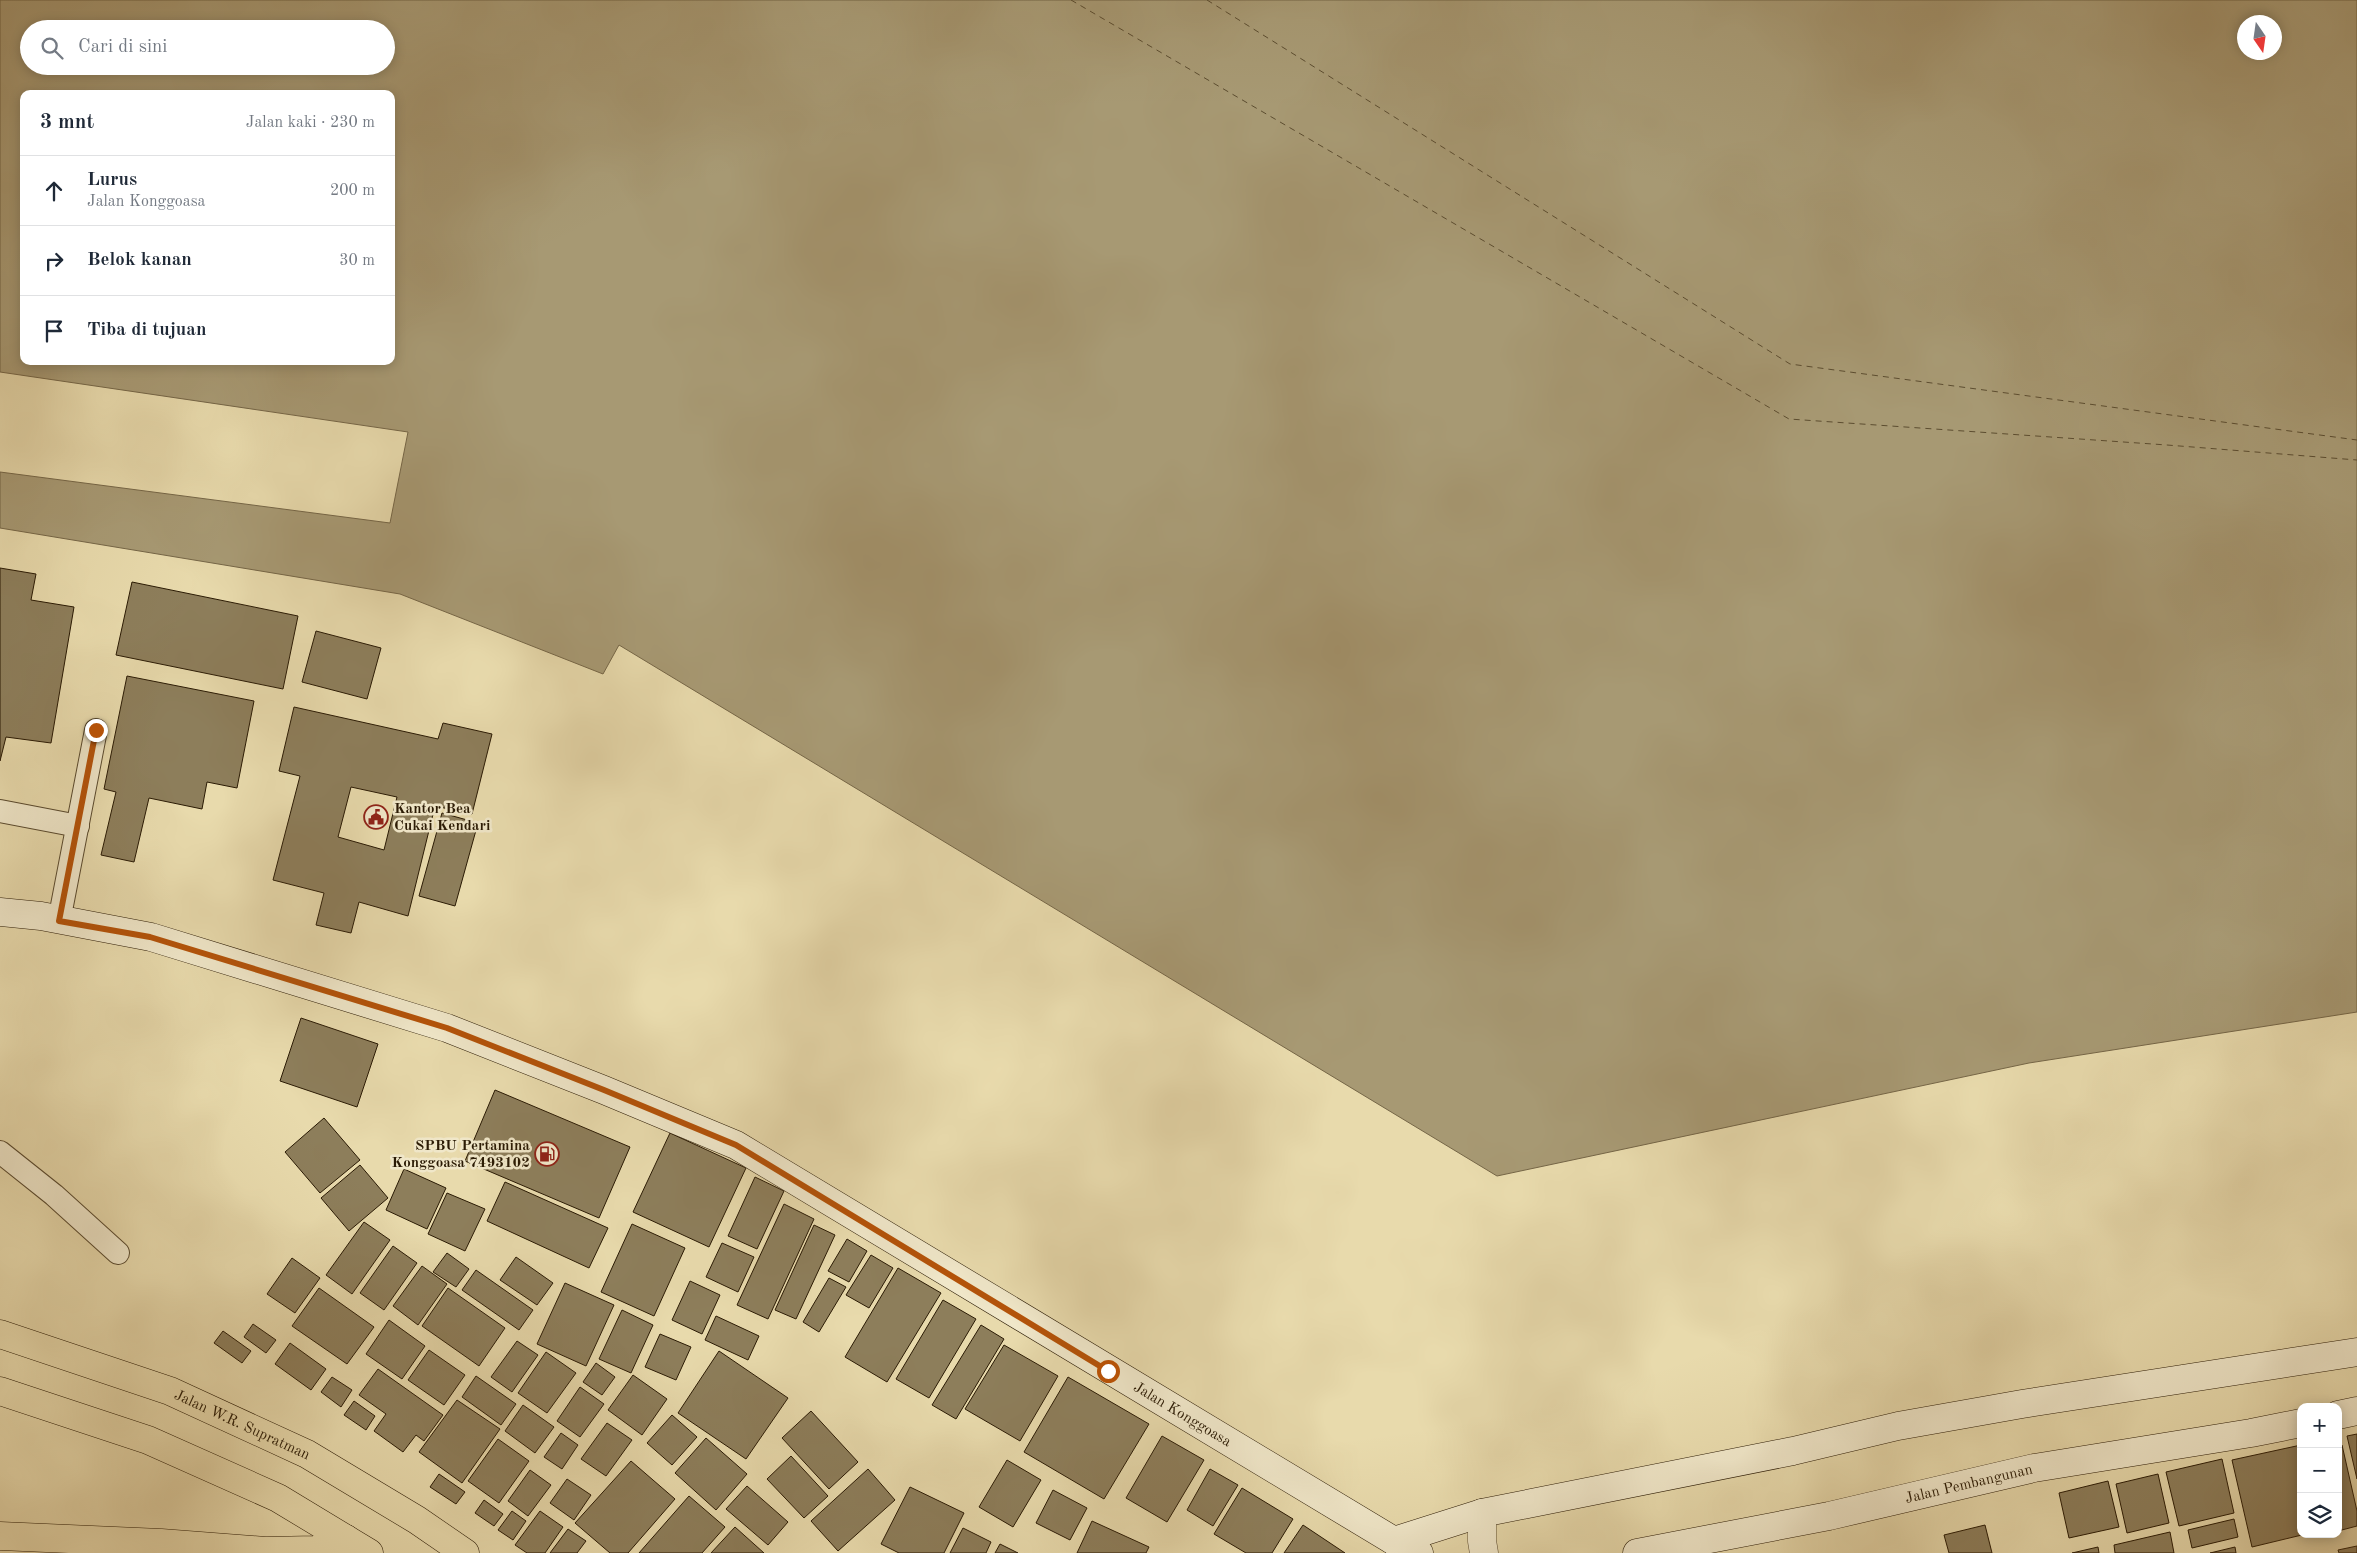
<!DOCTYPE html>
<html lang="id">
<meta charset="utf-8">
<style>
:root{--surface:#fff;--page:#f2f2f3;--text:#1f2937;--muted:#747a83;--line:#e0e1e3}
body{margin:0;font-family:"Old Standard TT",serif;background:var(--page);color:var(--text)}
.controls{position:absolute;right:15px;bottom:15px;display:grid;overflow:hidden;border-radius:10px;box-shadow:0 2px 12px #0003}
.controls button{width:45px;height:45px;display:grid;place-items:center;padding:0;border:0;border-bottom:1px solid var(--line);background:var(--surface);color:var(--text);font:25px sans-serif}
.compass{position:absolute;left:2237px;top:15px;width:45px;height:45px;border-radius:50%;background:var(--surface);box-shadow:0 2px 12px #0003;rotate:167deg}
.stop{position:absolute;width:15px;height:15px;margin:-11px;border:4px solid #b45309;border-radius:50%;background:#fff}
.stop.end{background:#b45309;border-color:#fff;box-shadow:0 1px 5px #0008}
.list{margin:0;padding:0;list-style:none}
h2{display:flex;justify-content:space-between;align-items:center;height:65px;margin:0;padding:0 20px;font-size:21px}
h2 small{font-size:16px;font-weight:400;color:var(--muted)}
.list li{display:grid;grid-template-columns:32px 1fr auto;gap:15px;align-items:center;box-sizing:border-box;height:70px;padding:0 20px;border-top:1px solid var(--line)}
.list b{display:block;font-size:19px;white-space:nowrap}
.list p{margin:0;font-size:16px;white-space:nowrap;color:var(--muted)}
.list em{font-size:16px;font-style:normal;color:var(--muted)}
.icon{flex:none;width:28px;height:28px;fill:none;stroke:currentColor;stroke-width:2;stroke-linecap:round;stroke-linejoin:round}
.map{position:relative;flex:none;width:2357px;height:1553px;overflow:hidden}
.search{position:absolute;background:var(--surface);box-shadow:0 2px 12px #0003;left:20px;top:20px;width:375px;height:55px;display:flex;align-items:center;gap:12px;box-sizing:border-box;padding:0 18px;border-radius:28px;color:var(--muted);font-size:19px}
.panel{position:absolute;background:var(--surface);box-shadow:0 2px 12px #0003;left:20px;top:90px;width:375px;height:275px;border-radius:10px}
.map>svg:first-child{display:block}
</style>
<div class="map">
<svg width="2357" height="1553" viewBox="0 0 2357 1553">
<rect width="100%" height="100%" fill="#e8daac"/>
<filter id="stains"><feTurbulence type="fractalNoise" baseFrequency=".004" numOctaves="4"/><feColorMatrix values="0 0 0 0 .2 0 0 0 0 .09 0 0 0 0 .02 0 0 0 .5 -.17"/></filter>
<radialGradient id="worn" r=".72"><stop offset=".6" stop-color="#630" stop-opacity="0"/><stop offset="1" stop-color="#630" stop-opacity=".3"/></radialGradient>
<path fill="#a79973" stroke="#756647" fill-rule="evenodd" d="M0,0H2357V1012L2029,1063L1497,1176L619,645L603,674L400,594L0,528V472L390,523L408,432L0,372ZM2244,22H2274V52H2244ZM29,29H386V66H29ZM24,94H391V361H24Z"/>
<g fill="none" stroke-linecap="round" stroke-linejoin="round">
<g stroke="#5c4d30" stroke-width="1" stroke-dasharray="6 5" stroke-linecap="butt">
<path d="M1071,0L1789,419L2167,445L2357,460"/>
<path d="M1207,0L1790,364L2357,440"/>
</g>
</g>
<g fill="#8d7e5b" stroke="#2a1a04" fill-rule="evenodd">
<path d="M0,568L36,574L31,600L74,607L51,743L6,737L0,761Z"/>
<path d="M132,582L298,616L283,689L116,655Z"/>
<path d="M316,631L381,648L367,699L302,682Z"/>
<path d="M127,676L254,701L237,788L207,782L202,809L149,798L134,862L101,855L116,792L104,789Z"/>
<path d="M294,707L438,739L443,723L492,734L472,814L435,806L408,916L359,902L351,933L316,925L324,893L273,880L300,776L279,771ZM351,787L397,797L384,850L338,837Z"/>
<path d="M442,813L478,823L455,906L419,896Z"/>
<path d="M301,1018L378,1044L357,1107L280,1081Z"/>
<path d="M495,1090L630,1147L599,1218L465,1161Z"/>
<path d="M324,1118L360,1160L320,1193L285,1152Z"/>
<path d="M670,1133L746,1168L709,1247L633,1212Z"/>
<path d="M360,1165L388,1198L349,1231L321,1198Z"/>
<path d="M404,1169L446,1188L427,1229L386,1210Z"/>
<path d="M755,1177L784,1191L757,1249L728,1236Z"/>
<path d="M505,1182L608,1228L589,1268L487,1221Z"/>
<path d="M447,1193L485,1209L465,1251L428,1234Z"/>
<path d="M784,1204L814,1219L768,1319L737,1305Z"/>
<path d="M364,1222L390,1240L352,1294L326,1275Z"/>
<path d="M632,1224L685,1248L654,1316L601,1292Z"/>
<path d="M814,1225L835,1235L796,1319L775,1310Z"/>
<path d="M847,1239L867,1251L849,1282L828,1271Z"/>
<path d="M722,1243L754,1257L738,1292L706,1277Z"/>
<path d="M393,1246L417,1263L384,1310L360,1293Z"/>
<path d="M447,1253L469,1269L456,1287L433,1272Z"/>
<path d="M871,1255L893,1268L869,1308L846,1295Z"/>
<path d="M516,1257L553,1283L537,1305L500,1280Z"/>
<path d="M292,1258L320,1278L295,1313L267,1294Z"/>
<path d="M422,1266L447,1284L418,1325L393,1306Z"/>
<path d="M898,1268L941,1293L887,1382L845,1357Z"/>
<path d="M476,1270L533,1310L519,1330L462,1290Z"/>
<path d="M829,1278L846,1287L819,1332L803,1322Z"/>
<path d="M690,1281L720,1295L702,1334L672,1320Z"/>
<path d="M565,1283L614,1305L586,1366L537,1344Z"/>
<path d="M319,1288L374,1327L347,1364L292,1326Z"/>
<path d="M448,1288L505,1328L479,1366L422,1326Z"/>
<path d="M943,1300L976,1319L929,1398L896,1379Z"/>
<path d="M622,1310L653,1325L631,1373L599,1359Z"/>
<path d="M716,1316L759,1336L748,1360L705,1340Z"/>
<path d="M389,1320L425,1346L402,1379L366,1354Z"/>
<path d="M253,1324L276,1340L266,1353L244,1337Z"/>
<path d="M981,1325L1004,1339L956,1419L932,1405Z"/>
<path d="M223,1331L251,1351L242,1363L214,1343Z"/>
<path d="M660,1334L691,1347L676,1380L645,1367Z"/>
<path d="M517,1341L538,1355L512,1392L491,1377Z"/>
<path d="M290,1343L326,1369L311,1390L275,1364Z"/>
<path d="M1004,1345L1058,1376L1020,1441L965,1409Z"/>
<path d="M429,1350L465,1375L444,1405L408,1380Z"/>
<path d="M719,1351L788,1398L746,1459L678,1413Z"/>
<path d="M546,1352L576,1373L547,1413L518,1393Z"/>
<path d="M596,1363L615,1377L602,1395L583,1382Z"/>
<path d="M378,1369L443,1415L424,1441L416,1435L403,1452L374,1431L386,1414L359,1395Z"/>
<path d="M633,1375L667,1399L642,1435L608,1410Z"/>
<path d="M476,1376L516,1404L501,1425L462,1397Z"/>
<path d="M332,1377L352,1390L341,1407L321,1392Z"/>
<path d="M1068,1377L1149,1424L1104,1499L1024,1452Z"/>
<path d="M580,1387L604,1404L580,1437L557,1421Z"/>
<path d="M457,1400L500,1429L462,1483L419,1452Z"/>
<path d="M354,1401L375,1416L366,1430L344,1415Z"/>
<path d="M523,1405L554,1427L535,1453L505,1431Z"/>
<path d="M811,1411L858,1462L829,1489L782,1438Z"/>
<path d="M672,1415L697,1437L672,1465L647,1443Z"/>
<path d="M607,1423L632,1440L606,1476L581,1459Z"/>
<path d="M561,1433L578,1445L562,1469L544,1457Z"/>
<path d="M2357,1434V1479L2347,1436Z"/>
<path d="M1162,1436L1204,1460L1167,1522L1126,1498Z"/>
<path d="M706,1438L747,1474L716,1510L675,1473Z"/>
<path d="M498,1439L529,1461L499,1503L468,1481Z"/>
<path d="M2301,1445V1534H2306L2252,1547L2232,1460Z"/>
<path d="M2342,1445L2357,1511V1526L2338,1531V1446Z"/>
<path d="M791,1456L828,1496L804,1518L767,1479Z"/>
<path d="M2222,1459L2234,1513L2179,1526L2166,1472Z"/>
<path d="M1007,1460L1041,1480L1013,1527L979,1507Z"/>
<path d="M631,1461L675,1499L628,1553H610L575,1523Z"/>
<path d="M868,1469L895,1500L838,1551L811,1521Z"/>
<path d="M1210,1469L1238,1485L1213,1526L1187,1510Z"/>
<path d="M530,1470L551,1485L528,1516L508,1501Z"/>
<path d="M439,1474L465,1492L456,1504L430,1487Z"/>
<path d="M2158,1474L2169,1523L2127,1533L2116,1484Z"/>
<path d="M567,1479L591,1495L574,1520L550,1503Z"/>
<path d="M2108,1481L2119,1527L2069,1538L2059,1493Z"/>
<path d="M747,1486L788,1522L768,1545L726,1509Z"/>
<path d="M910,1487L964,1513L944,1553H899L881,1544Z"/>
<path d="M1242,1488L1293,1519L1272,1553H1246L1214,1534Z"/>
<path d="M1053,1490L1087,1508L1070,1540L1036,1523Z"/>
<path d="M689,1496L725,1527L702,1553H639Z"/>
<path d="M484,1500L503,1514L494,1526L475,1513Z"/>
<path d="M512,1511L526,1521L513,1540L498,1530Z"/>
<path d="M540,1511L563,1527L545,1553H527L515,1545Z"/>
<path d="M2234,1519L2238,1537L2192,1548L2188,1530Z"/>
<path d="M1092,1521L1149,1547L1146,1553H1077Z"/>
<path d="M1303,1525L1345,1553H1284Z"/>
<path d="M1985,1525L1992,1553H1949L1944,1535Z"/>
<path d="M735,1527L764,1553H711Z"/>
<path d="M963,1528L991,1542L986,1553H950Z"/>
<path d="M568,1529L586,1541L577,1553H550Z"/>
<path d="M2170,1532L2174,1553H2115L2114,1545Z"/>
<path d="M1000,1544L1018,1553H995Z"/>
<path d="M2357,1546V1553H2339L2338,1550Z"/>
<path d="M2098,1547L2099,1553H2072Z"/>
<path d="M2235,1547L2236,1553H2210Z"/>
</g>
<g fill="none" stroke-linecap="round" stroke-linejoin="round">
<g stroke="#5a4a2e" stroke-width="24">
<g id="lane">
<path d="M0,811L78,826"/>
<path d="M59,921L96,730"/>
<path d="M0,1152L54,1195L118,1253"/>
</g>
</g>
<g stroke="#5a4a2e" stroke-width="29">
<path id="street" d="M1482,1513V1541L1484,1553"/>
</g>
<g stroke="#2a1a04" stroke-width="29">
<g id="secondary">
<path id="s1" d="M0,912L41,916L151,937L447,1028L604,1090L736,1145L1394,1541L1419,1553"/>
<path d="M2338,1415L2357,1411"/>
<path d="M1394,1541L1482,1513L1793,1451L1898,1426L2022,1404L2357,1352"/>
<path id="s2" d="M1637,1553L1829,1516L2034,1468L2251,1433L2301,1423"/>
</g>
</g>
<g stroke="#2a1a04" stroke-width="29">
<path id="primary" d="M0,1536L161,1543L265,1551L316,1550L346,1539"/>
</g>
<g stroke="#2a1a04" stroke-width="29">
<g id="highway">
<path id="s3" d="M0,1334L170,1391L307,1454L417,1520L465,1553"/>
<path d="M0,1391L148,1440L278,1498L369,1553"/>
</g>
</g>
<use href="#lane" stroke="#f0e7c9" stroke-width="22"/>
<use href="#street" stroke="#f0e7c9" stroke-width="28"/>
<use href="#secondary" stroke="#f0e7c9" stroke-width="28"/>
<use href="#primary" stroke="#e8daac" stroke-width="28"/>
<use href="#highway" stroke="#e8daac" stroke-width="28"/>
</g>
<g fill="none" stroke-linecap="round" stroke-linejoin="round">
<path stroke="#b45309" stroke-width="6" d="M96,730L59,921L150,937L447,1028L604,1090L736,1145L1108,1371"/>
</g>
<defs>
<g id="civic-ring" transform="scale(1.25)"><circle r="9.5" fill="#f0e7c9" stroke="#8f2418" stroke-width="1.5"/><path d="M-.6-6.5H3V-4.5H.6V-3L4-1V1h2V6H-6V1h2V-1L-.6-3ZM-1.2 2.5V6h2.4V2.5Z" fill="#8f2418"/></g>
<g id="fuel-ring" transform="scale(1.25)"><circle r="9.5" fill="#f0e7c9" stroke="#8f2418" stroke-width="1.5"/><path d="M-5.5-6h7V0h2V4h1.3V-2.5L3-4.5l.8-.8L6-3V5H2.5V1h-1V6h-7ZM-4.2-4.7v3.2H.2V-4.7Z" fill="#8f2418"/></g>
</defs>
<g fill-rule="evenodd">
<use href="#civic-ring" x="376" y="817"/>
<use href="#fuel-ring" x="547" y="1154"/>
</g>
<g text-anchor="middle" stroke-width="5" stroke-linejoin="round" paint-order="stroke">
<g font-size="15" font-weight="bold" fill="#2a1a04" stroke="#f0e7c9" text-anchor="start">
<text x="394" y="813">Kantor Bea<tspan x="394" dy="17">Cukai Kendari</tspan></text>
<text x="530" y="1150" text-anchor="end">SPBU Pertamina<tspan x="530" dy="17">Konggoasa 7493102</tspan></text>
</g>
<g font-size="15" fill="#2a1a04" stroke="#f0e7c9">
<text dy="5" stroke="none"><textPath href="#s1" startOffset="1296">Jalan Konggoasa</textPath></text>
<text dy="5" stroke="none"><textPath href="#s3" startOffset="259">Jalan W.R. Supratman</textPath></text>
<text dy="5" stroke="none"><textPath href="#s2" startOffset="339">Jalan Pembangunan</textPath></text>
</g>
</g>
<rect width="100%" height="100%" filter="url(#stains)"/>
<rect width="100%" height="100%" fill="url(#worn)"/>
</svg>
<div class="controls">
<button>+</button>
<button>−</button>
<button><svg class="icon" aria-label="layers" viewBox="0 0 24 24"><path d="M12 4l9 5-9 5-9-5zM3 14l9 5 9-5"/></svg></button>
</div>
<svg class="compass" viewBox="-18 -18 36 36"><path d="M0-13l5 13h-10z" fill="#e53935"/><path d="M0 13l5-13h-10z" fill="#747a83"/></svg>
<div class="stop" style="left:1108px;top:1371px"></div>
<div class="stop end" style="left:96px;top:730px"></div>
<div class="search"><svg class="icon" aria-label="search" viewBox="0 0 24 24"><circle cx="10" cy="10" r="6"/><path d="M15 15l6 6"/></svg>Cari di sini</div>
<section class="panel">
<h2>3 mnt<small>Jalan kaki · 230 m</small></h2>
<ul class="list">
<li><svg class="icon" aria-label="ahead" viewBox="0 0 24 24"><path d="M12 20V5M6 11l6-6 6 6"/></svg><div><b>Lurus</b><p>Jalan Konggoasa</p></div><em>200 m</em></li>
<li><svg class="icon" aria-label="right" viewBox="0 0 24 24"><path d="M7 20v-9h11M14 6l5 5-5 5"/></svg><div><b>Belok kanan</b></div><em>30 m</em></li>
<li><svg class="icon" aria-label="arrive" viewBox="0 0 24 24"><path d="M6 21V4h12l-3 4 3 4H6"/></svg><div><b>Tiba di tujuan</b></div></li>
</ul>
</section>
</div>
